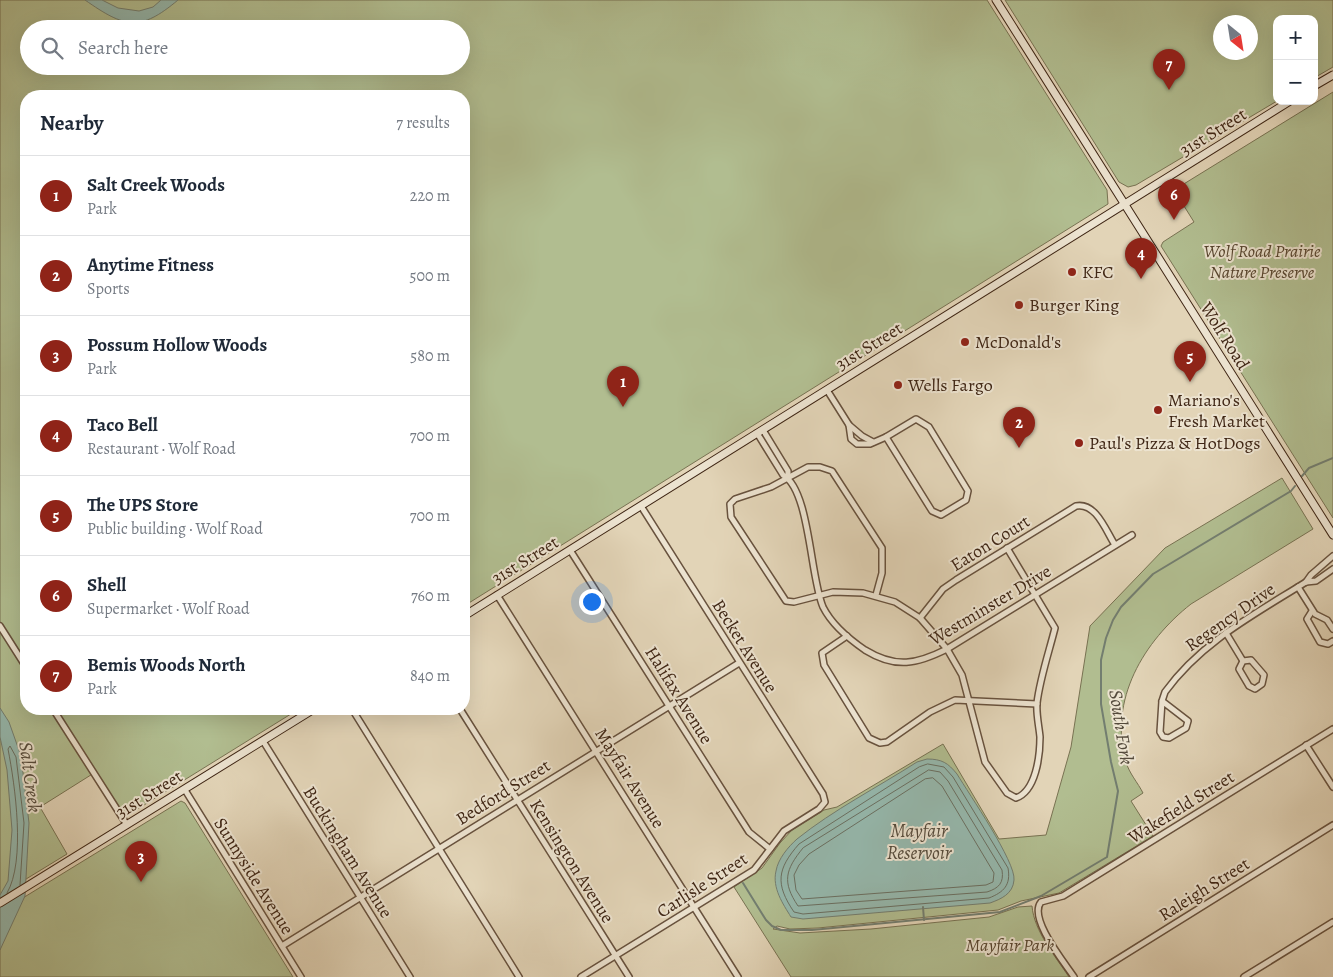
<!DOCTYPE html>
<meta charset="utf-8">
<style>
:root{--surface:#fff;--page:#f6f6f7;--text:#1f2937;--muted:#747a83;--line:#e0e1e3;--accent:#8f2418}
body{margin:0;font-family:Alegreya,serif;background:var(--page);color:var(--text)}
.controls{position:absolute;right:15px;top:15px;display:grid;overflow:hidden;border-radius:10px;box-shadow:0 5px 20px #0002}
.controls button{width:45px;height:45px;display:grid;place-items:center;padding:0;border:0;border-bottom:1px solid var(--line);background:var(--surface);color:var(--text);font:25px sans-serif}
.compass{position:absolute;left:1213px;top:15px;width:45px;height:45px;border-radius:50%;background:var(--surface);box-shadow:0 5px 20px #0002;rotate:150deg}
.you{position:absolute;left:591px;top:601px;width:18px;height:18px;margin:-12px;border:4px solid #fff;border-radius:50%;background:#1a73e8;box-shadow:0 0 0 8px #1a73e833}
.badge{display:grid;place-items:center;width:32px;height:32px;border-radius:50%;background:var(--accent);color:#fff;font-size:16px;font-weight:700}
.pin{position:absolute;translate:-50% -41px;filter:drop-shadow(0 1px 2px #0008)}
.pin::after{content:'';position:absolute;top:26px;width:18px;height:15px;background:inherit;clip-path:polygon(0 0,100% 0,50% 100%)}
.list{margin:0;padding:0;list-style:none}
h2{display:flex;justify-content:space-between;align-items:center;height:65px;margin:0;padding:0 20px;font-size:21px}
h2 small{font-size:16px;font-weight:400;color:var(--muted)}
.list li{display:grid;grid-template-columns:32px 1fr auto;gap:15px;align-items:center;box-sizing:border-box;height:80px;padding:0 20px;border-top:1px solid var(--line)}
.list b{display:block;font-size:19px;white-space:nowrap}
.list p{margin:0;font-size:16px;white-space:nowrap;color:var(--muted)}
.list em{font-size:16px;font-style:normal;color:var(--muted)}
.icon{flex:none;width:28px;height:28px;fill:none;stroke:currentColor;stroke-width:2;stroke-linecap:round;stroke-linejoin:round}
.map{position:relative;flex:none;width:1333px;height:977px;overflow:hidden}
.search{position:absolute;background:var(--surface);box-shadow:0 5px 20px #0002;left:20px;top:20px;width:450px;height:55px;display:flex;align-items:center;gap:12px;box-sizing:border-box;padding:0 18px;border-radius:28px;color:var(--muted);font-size:19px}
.panel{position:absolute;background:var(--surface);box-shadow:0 5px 20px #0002;left:20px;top:90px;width:450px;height:625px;border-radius:20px}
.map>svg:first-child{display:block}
</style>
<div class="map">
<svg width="1333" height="977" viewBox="0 0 1333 977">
<rect width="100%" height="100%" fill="#e2d4b7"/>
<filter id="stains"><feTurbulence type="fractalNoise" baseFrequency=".004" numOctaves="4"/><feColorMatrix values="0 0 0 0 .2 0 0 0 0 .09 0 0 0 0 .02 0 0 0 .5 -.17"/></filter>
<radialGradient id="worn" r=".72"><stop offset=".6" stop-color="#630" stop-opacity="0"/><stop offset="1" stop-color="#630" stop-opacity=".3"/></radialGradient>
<g fill="#b1bd90" stroke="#787252" fill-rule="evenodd">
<path d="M0,0H987L1107,190L1108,204L464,606V96H26V709H299L123,818L94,773L40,807L67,854L0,895ZM29,29H461V66H29Z"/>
<path d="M1005,0H1333V67L1314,78V19H1277V101L1136,185L1128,187L1119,182ZM1220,22H1250V52H1220Z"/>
<path d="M1333,92V518L1161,246L1163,242L1194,222L1174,190Z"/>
<path d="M1282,478L1313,529L1191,604C1144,641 1108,700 1126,762C1129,773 1138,783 1143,793L1131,801L1153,836L1059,893L1021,901L998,910L818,928L790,929L777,926L773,929L800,933L871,929L989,917L1018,907L1032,906C1034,931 1055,956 1069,977H791L734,887L762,868L780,843L792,830L824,810L837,807L943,744L999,839L1046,835L1071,747L1090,626L1165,548Z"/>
<path d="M181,801L185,803L293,977H0V912Z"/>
</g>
<g fill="#95b8ad" stroke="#737e70">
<path d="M85,0H102L118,8L139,11L153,7L161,0H178C140,32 125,28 85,0Z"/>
<path d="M0,708L9,722L21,756L29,823L25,896L0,950V895L8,881L12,830L7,770L0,737Z"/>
<path d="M927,759C942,759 948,763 957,774C969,794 1016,862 1014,880C1013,894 1001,899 990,903L803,919L791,917C783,904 772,888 776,871C778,859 788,847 797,839C833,810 878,787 917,762Z"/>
</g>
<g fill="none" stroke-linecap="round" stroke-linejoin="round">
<g stroke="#6a6f61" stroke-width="1">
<path d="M928,764L944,767L953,777L1008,868C1011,885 1004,892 989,898L803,914L794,912C775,884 777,869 799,844L919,767Z"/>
<path d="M929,770L940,772L948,781L1002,870C1004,883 999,888 987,892L798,906C782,882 785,870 803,848Z"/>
<path d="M933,778L942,786L994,873L993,882L986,885L802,899L796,890L794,875L799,865L809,854L925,779Z"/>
<path d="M7,893C26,861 15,785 8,749L10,746L16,757L24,823L20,885"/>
</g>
<g stroke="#737e70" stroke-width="2">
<path d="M1302,476L1309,468L1333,458"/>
<path d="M743,883L766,920L772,926L781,930H812L1000,912L1041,896L1107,857L1118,791L1111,762L1101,704V660L1106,638L1113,620L1121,607L1153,574L1291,491L1295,486"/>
<path d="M923,907L924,920"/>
</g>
<g stroke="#68523e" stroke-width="8">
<g id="minor">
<path d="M827,390L849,425L862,436L873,442"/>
<path d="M916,419L929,427L968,491L966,500L941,515L932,511L886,437Z"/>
<path d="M849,425L851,439L857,444H870L886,437"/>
<path d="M763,430L788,471V478"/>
<path d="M757,433L783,475C810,490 810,577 823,607C832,625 849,639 865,650C896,669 917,664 947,649L1132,535"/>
<path d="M570,550L749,832L770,849"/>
<path d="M1306,582L1311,575L1333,556"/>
<path d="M1298,587L1315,614L1327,620L1333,629"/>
<path d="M497,595L738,977"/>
<path d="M876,595L882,573V548L832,471L820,467H808L771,487L735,499L730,504L731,517L786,601L794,602L833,592L863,593L895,602L920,618L947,649L962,675L985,762L1007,793L1016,798C1036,791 1040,756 1040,737C1039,726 1036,714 1037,703C1040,678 1049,652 1055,628L1007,548"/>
<path d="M1312,611L1307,619L1320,642L1328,644L1333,641"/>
<path d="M920,618L943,589L956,580L1076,506C1096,502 1106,531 1115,545"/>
<path d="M0,626L26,667"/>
<path d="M1226,633L1243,661"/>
<path d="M847,636L822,653L824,665L869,738L880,743L887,742L930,712L955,700L1037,704"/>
<path d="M1251,660L1264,675L1262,684L1255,689L1249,686L1239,669L1243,661Z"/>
<path d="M1162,701L1188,721L1186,728L1169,738L1163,737L1160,732L1162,701L1165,692C1201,642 1255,614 1306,582L1316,581L1333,569"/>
<path d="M53,709L127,825"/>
<path d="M352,709L519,977"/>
<path d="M460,709L629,977"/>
<path d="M263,741L410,977"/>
<path d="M1306,745L1333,787"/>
<path d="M185,790L301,977"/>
<path d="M282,946L739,663"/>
<path d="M581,977L754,870L784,831L819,809L825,802L823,794L641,506"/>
<path d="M1074,977C1064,962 1028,918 1041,902L1063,896L1333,729"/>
<path d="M1089,977L1333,825"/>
<path d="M1244,977L1333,922"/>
</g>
</g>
<g stroke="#3f2615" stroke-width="9">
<g id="secondary">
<path d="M996,0L1333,535"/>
<path d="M1314,86L1333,75"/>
<path d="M464,616L1290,101"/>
<path d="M0,903L314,709"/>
</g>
</g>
<use href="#minor" stroke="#ece3d0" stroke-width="5"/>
<use href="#secondary" stroke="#ece3d0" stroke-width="7"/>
</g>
<g fill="#8f2418" stroke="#ece3d0" stroke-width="2">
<circle cx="1072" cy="272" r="5"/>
<circle cx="1019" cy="305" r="5"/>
<circle cx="965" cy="342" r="5"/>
<circle cx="898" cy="385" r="5"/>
<circle cx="1158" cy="410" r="5"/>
<circle cx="1079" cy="443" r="5"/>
</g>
<g text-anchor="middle" stroke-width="4" stroke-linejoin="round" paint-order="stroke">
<g font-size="18" fill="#3f2615" stroke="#ece3d0">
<text transform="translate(1213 132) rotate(-32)" y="6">31st Street</text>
<text transform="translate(1225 336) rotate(58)" y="6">Wolf Road</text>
<text transform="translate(869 346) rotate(-32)" y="6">31st Street</text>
<text transform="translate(990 543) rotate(-32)" y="6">Eaton Court</text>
<text transform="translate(525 560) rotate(-32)" y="6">31st Street</text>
<text transform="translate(990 605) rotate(-31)" y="6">Westminster Drive</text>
<text transform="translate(1230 617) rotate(-35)" y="6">Regency Drive</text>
<text transform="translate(745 646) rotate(58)" y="6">Becket Avenue</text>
<text transform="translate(679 695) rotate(58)" y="6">Halifax Avenue</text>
<text transform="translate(630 778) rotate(58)" y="6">Mayfair Avenue</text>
<text transform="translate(503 792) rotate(-32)" y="6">Bedford Street</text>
<text transform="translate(149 794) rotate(-32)" y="6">31st Street</text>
<text transform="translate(1181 807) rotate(-32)" y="6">Wakefield Street</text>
<text transform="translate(348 852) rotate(58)" y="6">Buckingham Avenue</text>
<text transform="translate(572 861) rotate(58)" y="6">Kensington Avenue</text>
<text transform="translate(254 876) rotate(58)" y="6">Sunnyside Avenue</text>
<text transform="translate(702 885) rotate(-33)" y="6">Carlisle Street</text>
<text transform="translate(1204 889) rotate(-32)" y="6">Raleigh Street</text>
</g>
<g font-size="18" font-style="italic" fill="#56442e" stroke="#ece3d0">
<text x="1262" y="257">Wolf Road Prairie<tspan x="1262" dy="21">Nature Preserve</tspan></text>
<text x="1010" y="951">Mayfair Park</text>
</g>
<g font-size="18" fill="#3f2615" stroke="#ece3d0" text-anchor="start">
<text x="1082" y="278">KFC</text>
<text x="1029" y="311">Burger King</text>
<text x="975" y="348">McDonald's</text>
<text x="908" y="391">Wells Fargo</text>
<text x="1168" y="406">Mariano's<tspan x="1168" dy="21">Fresh Market</tspan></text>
<text x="1089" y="449">Paul's Pizza &amp; HotDogs</text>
</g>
<g font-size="19" font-style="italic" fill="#544a3b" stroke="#ece3d0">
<text transform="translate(1122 727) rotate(81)" y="7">South Fork</text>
<text transform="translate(31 777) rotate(82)" y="7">Salt Creek</text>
<text x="919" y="837">Mayfair<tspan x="919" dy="22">Reservoir</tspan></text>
</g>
</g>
<rect width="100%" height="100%" filter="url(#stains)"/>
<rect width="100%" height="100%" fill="url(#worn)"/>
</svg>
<div class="controls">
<button>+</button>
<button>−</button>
</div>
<svg class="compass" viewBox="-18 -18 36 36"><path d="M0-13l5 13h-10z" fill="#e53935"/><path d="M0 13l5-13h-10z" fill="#747a83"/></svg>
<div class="you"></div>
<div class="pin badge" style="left:623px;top:407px">1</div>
<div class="pin badge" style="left:1019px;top:448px">2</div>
<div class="pin badge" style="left:141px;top:882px">3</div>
<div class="pin badge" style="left:1141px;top:279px">4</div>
<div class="pin badge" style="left:1190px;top:382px">5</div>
<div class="pin badge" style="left:1174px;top:220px">6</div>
<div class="pin badge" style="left:1169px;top:90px">7</div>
<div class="search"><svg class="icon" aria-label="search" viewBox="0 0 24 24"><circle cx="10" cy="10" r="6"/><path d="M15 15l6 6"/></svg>Search here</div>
<section class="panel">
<h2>Nearby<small>7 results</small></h2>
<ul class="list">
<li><span class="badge">1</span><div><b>Salt Creek Woods</b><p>Park</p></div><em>220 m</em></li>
<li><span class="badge">2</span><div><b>Anytime Fitness</b><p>Sports</p></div><em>500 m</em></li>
<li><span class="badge">3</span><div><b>Possum Hollow Woods</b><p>Park</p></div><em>580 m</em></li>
<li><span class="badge">4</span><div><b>Taco Bell</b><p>Restaurant · Wolf Road</p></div><em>700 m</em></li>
<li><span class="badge">5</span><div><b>The UPS Store</b><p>Public building · Wolf Road</p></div><em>700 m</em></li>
<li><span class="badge">6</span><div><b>Shell</b><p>Supermarket · Wolf Road</p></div><em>760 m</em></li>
<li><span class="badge">7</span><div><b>Bemis Woods North</b><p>Park</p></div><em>840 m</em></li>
</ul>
</section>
</div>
